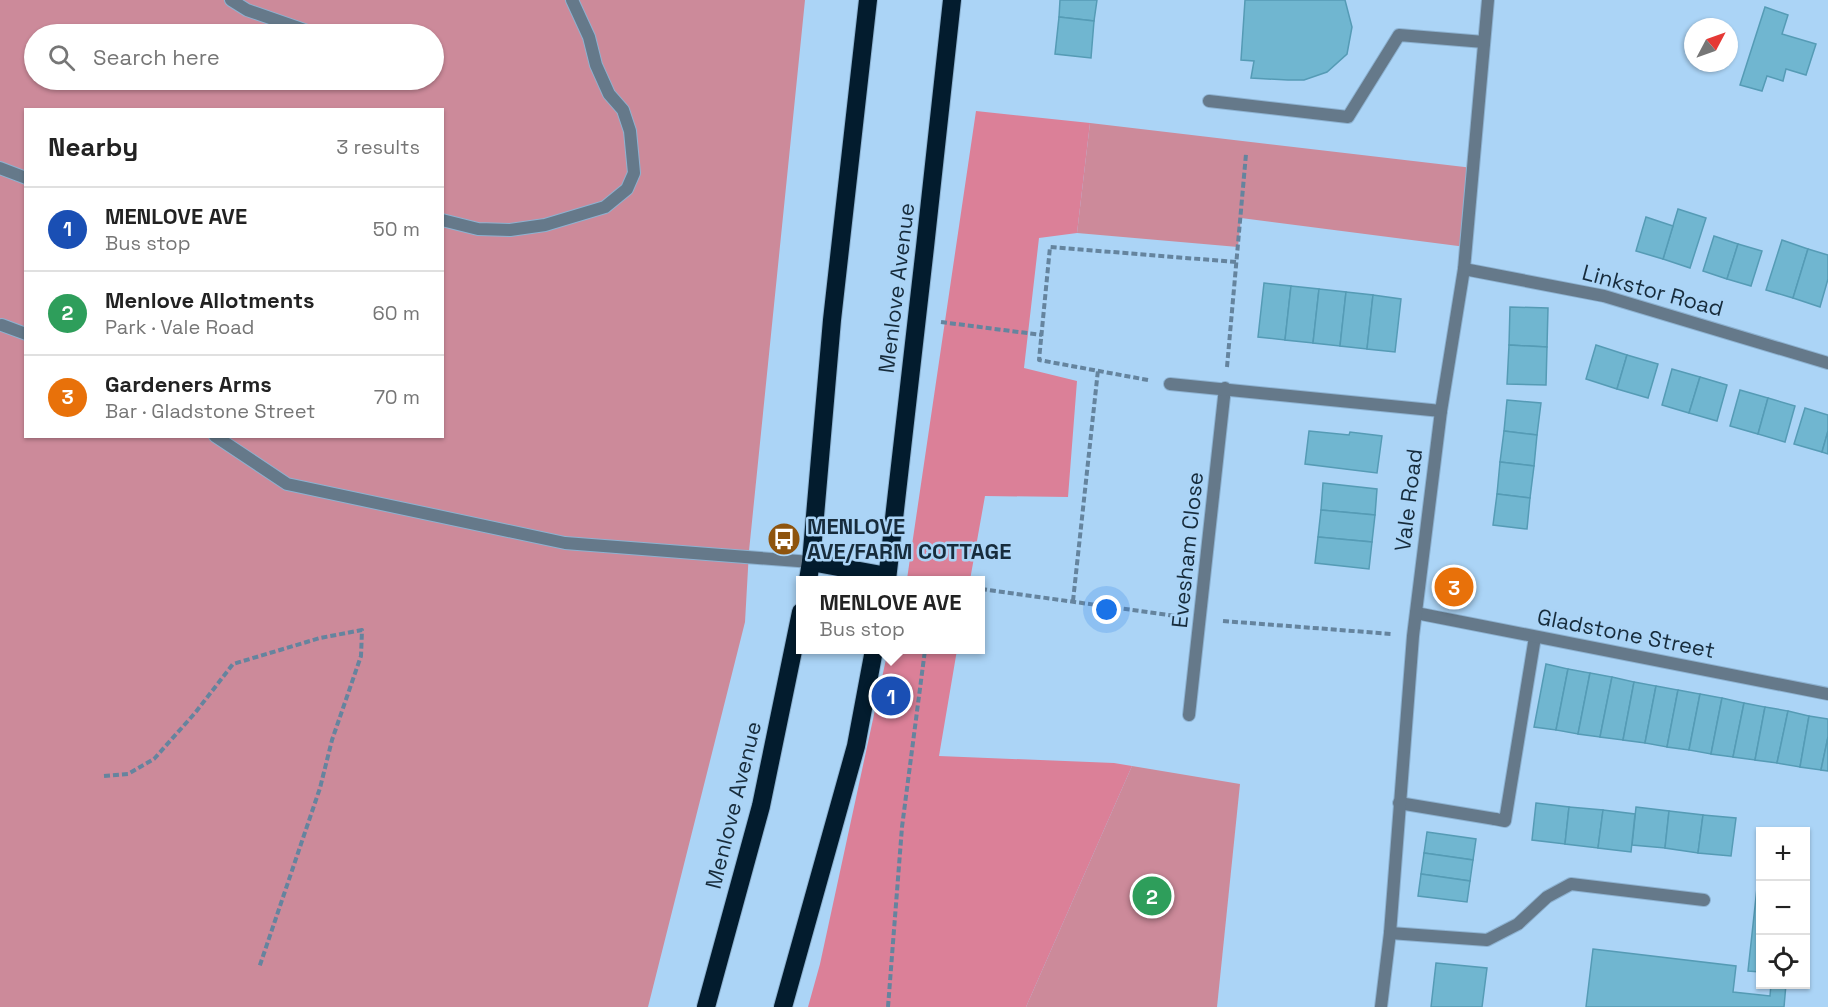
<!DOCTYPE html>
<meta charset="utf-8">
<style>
:root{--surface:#fff;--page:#f6f6f6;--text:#222;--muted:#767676;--line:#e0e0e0;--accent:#d93025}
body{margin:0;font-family:"Space Grotesk",sans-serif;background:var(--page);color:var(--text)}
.controls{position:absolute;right:18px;bottom:18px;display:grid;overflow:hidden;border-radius:0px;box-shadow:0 2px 4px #0004}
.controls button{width:54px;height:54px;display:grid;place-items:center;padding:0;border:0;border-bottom:2px solid var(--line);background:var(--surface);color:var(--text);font:30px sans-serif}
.compass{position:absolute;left:1684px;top:18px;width:54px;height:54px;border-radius:50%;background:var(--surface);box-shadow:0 2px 4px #0004;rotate:49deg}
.you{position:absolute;left:1107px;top:610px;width:21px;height:21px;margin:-15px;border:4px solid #fff;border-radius:50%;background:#1a73e8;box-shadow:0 0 0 9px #1a73e833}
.badge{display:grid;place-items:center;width:39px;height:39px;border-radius:50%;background:var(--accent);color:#fff;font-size:20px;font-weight:700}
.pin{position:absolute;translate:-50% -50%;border:3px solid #fff;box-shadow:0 2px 6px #0006}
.popup{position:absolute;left:796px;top:576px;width:189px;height:78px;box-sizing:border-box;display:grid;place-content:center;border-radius:0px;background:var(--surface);filter:drop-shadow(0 2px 4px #0005);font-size:20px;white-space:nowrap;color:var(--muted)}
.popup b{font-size:22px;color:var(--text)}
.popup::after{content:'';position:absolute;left:50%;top:100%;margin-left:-12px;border:12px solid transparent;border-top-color:var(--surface)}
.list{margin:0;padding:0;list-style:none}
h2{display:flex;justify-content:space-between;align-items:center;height:78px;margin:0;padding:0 24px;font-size:26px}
h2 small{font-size:20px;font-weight:400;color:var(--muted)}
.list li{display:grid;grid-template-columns:39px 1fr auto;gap:18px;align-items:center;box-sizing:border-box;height:84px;padding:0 24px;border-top:2px solid var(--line)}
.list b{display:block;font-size:22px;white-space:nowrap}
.list p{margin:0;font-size:20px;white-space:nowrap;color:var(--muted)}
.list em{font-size:20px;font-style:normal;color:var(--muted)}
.icon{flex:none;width:33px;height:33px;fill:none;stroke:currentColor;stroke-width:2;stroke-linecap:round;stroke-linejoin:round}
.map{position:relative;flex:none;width:1828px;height:1007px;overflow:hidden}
.search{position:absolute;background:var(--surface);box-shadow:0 2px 4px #0004;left:24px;top:24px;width:420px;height:66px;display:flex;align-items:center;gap:15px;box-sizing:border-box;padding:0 21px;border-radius:33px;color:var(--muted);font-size:22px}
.panel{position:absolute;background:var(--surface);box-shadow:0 2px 4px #0004;left:24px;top:108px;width:420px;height:330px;border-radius:0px}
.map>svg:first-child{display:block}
</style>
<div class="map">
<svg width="1828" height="1007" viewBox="0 0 1828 1007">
<rect width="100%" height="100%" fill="#abd4f6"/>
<g fill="#cc8a9a" fill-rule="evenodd">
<path d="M0,0H805L749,551L745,622L648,1007H0ZM34,34H434V80H34ZM26,110H442V436H26Z"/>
<path d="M1090,123L1473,168L1466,247L1241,218L1238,247L1077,233Z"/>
<path d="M1132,766L1240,784L1217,1007H1026Z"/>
</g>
<g fill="#db8098">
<path d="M976,111L1090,123L1077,233L1039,238L1024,368L1077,381L1068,497L985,496L970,580H920L907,579Z"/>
<path d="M888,650H957L939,756L1114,763L1132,766L1026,1007H808L820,964Z"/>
</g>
<g fill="#70b6d0" stroke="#559bb5" stroke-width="1.5">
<path d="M1060,0H1097L1094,21L1059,17Z"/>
<path d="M1245,0H1345L1352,27L1347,54L1327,72L1304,80H1288L1251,78L1254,61L1241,60Z"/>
<path d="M1765,7L1788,15L1782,34L1816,44L1806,75L1786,69L1783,81L1767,76L1762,91L1740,85Z"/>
<path d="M1059,17L1094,21L1091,58L1055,54Z"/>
<path d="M1678,209L1706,218L1690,268L1663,259Z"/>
<path d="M1646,217L1673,226L1663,259L1636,251Z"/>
<path d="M1714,236L1738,244L1727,279L1703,271Z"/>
<path d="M1782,240L1808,249L1793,298L1766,290Z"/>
<path d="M1738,244L1762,251L1751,286L1727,279Z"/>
<path d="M1808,249L1828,255V279L1820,307L1793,298Z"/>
<path d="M1264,283L1291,286L1285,340L1258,337Z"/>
<path d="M1291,286L1319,289L1313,343L1285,340Z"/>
<path d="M1319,289L1346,292L1340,346L1313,343Z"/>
<path d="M1346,292L1373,295L1367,349L1340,346Z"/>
<path d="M1373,295L1401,299L1395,352L1367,349Z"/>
<path d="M1510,307L1548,308L1547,347L1509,345Z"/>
<path d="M1509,345L1547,347L1546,385L1507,384Z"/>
<path d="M1596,345L1627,355L1617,389L1586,379Z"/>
<path d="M1627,355L1658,364L1648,398L1617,389Z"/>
<path d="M1672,369L1700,377L1689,413L1662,405Z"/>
<path d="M1700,377L1727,385L1717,421L1689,413Z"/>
<path d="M1740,390L1768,398L1758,434L1730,426Z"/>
<path d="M1768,398L1795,406L1785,442L1758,434Z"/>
<path d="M1507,400L1541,403L1537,435L1504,431Z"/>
<path d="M1805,408L1828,415V431L1822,452L1794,444Z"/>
<path d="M1309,431L1349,435L1350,432L1382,436L1377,473L1305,464Z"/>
<path d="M1504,431L1537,435L1534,466L1500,462Z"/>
<path d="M1828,431V454L1822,452Z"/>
<path d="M1500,462L1534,466L1530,498L1497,494Z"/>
<path d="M1323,483L1377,489L1375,515L1321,510Z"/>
<path d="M1497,494L1530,498L1527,529L1493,525Z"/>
<path d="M1321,510L1375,515L1372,542L1318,537Z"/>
<path d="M1318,537L1372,542L1369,569L1315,563Z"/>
<path d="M1546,664L1568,669L1556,730L1534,727Z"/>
<path d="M1568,669L1590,673L1578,734L1556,730Z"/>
<path d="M1590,673L1612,677L1600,737L1578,734Z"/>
<path d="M1612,677L1634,682L1623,740L1600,737Z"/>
<path d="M1634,682L1656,686L1645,743L1623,740Z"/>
<path d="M1656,686L1678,690L1667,747L1645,743Z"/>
<path d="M1678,690L1700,694L1689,750L1667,747Z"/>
<path d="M1700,694L1722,698L1711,754L1689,750Z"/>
<path d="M1722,698L1744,703L1733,757L1711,754Z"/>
<path d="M1744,703L1765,707L1755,760L1733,757Z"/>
<path d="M1765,707L1788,711L1777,763L1755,760Z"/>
<path d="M1788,711L1809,716L1800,767L1777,763Z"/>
<path d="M1809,716L1828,719V737L1821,770L1800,767Z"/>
<path d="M1828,737V771L1821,770Z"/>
<path d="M1536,803L1569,807L1565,844L1532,840Z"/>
<path d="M1569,807L1603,810L1598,848L1565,844Z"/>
<path d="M1636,807L1669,811L1665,848L1632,845Z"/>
<path d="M1603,810L1635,814L1631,852L1598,848Z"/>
<path d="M1669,811L1703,815L1698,853L1665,848Z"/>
<path d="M1703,815L1736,818L1731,856L1698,853Z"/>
<path d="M1427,832L1476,839L1473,860L1424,853Z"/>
<path d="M1424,853L1473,860L1470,881L1421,874Z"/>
<path d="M1760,860V972L1748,971Z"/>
<path d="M1421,874L1470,881L1467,902L1418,896Z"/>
<path d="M1593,949L1736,966L1733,992L1770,996L1771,984H1786L1784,1007H1586Z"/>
<path d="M1436,963L1487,968L1482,1007H1431Z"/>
</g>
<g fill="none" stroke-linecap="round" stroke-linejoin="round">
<g stroke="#8db2d1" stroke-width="14">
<g id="lane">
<path d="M231,0L247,10L316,34"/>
<path d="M1209,101L1348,117L1399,35L1484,42"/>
<path d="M0,168L26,178"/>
<path d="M442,220L478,229L510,230L545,225L605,207L627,189L634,173L630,131L623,110L609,94L596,65L589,37L572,0"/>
<path d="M1189,715L1225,388"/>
<path d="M1495,819L1505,821L1535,637"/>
</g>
</g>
<g stroke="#8db2d1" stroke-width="14">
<g id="street">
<path d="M1464,269L1604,296L1828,363"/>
<path d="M2,325L26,334"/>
<path d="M1170,384L1441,411"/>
<path d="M215,436L287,484L565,543L811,562"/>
<path d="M1416,613L1828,694"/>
<path d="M1399,803L1495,819"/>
<path d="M1390,933L1487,940L1518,924L1547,897L1571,884L1704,900"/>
<path d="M1381,1007L1390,933L1413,636L1441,411L1464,269L1488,0"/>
</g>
</g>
<g stroke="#8db2d1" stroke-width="20">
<g id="highway">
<path d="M811,562L887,576"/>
<path d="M808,580L811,562L832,320L868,0"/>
<path d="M887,580L925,247L952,0"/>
<path d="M706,1007L761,806L801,612"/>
<path d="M783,1007L856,746L874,650"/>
</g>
</g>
<g stroke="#65849e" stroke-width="4" stroke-dasharray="6 3" stroke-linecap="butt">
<path d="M941,322L1042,335"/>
<path d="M1227,367L1246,154"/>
<path d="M1148,380L1039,360L1050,247L1236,262"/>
<path d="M912,579L921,580"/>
<path d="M981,589L1176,616"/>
<path d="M1073,601L1098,370"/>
<path d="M1223,621L1392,634"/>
<path d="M104,776L128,774L154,759L195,713L233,664L320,638L362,630L361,656L332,740L320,788L259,968"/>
<path d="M888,1007L902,827L925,650"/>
</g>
<use href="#lane" stroke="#65798a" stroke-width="12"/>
<use href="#street" stroke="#65798a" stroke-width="12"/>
<use href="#highway" stroke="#031c2e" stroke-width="18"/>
</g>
<defs>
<g id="bus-disc" transform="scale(1.725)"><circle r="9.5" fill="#8e540e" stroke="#abd4f6"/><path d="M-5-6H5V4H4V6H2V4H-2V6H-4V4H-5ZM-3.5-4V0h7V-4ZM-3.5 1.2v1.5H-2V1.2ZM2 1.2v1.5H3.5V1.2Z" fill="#fff"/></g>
</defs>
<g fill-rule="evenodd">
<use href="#bus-disc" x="784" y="539"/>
</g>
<g text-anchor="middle" stroke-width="5" stroke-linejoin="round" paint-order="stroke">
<g font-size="22" fill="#172c3c" stroke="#abd4f6">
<text transform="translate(896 288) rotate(-83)" y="8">Menlove Avenue</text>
<text transform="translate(1653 290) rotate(15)" y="8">Linkstor Road</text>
<text transform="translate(1408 500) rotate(-83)" y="8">Vale Road</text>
<text transform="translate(1187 550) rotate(-84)" y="8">Evesham Close</text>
<text transform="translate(1626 633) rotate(11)" y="8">Gladstone Street</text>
<text transform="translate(733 805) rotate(-76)" y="8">Menlove Avenue</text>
</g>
<g font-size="22" font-weight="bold" fill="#172c3c" stroke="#abd4f6" text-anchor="start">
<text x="807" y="534">MENLOVE<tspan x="807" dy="25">AVE/FARM COTTAGE</tspan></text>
</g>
</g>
</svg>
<div class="controls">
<button>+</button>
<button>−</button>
<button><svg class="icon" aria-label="locate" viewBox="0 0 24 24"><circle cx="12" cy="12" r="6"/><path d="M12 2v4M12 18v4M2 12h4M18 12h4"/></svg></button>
</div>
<svg class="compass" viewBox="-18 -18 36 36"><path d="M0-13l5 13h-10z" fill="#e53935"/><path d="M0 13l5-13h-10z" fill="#767676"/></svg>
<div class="you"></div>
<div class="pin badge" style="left:891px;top:696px;background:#1a4fb4">1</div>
<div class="popup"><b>MENLOVE AVE</b>Bus stop</div>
<div class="pin badge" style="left:1152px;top:896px;background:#2e9e5b">2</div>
<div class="pin badge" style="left:1454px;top:587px;background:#e8710a">3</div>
<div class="search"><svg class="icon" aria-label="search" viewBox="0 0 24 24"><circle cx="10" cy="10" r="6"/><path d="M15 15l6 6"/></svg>Search here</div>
<section class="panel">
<h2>Nearby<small>3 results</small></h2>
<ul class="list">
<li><span class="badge" style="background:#1a4fb4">1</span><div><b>MENLOVE AVE</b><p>Bus stop</p></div><em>50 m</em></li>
<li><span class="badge" style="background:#2e9e5b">2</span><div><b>Menlove Allotments</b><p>Park · Vale Road</p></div><em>60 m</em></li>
<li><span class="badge" style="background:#e8710a">3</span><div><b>Gardeners Arms</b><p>Bar · Gladstone Street</p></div><em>70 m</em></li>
</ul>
</section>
</div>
